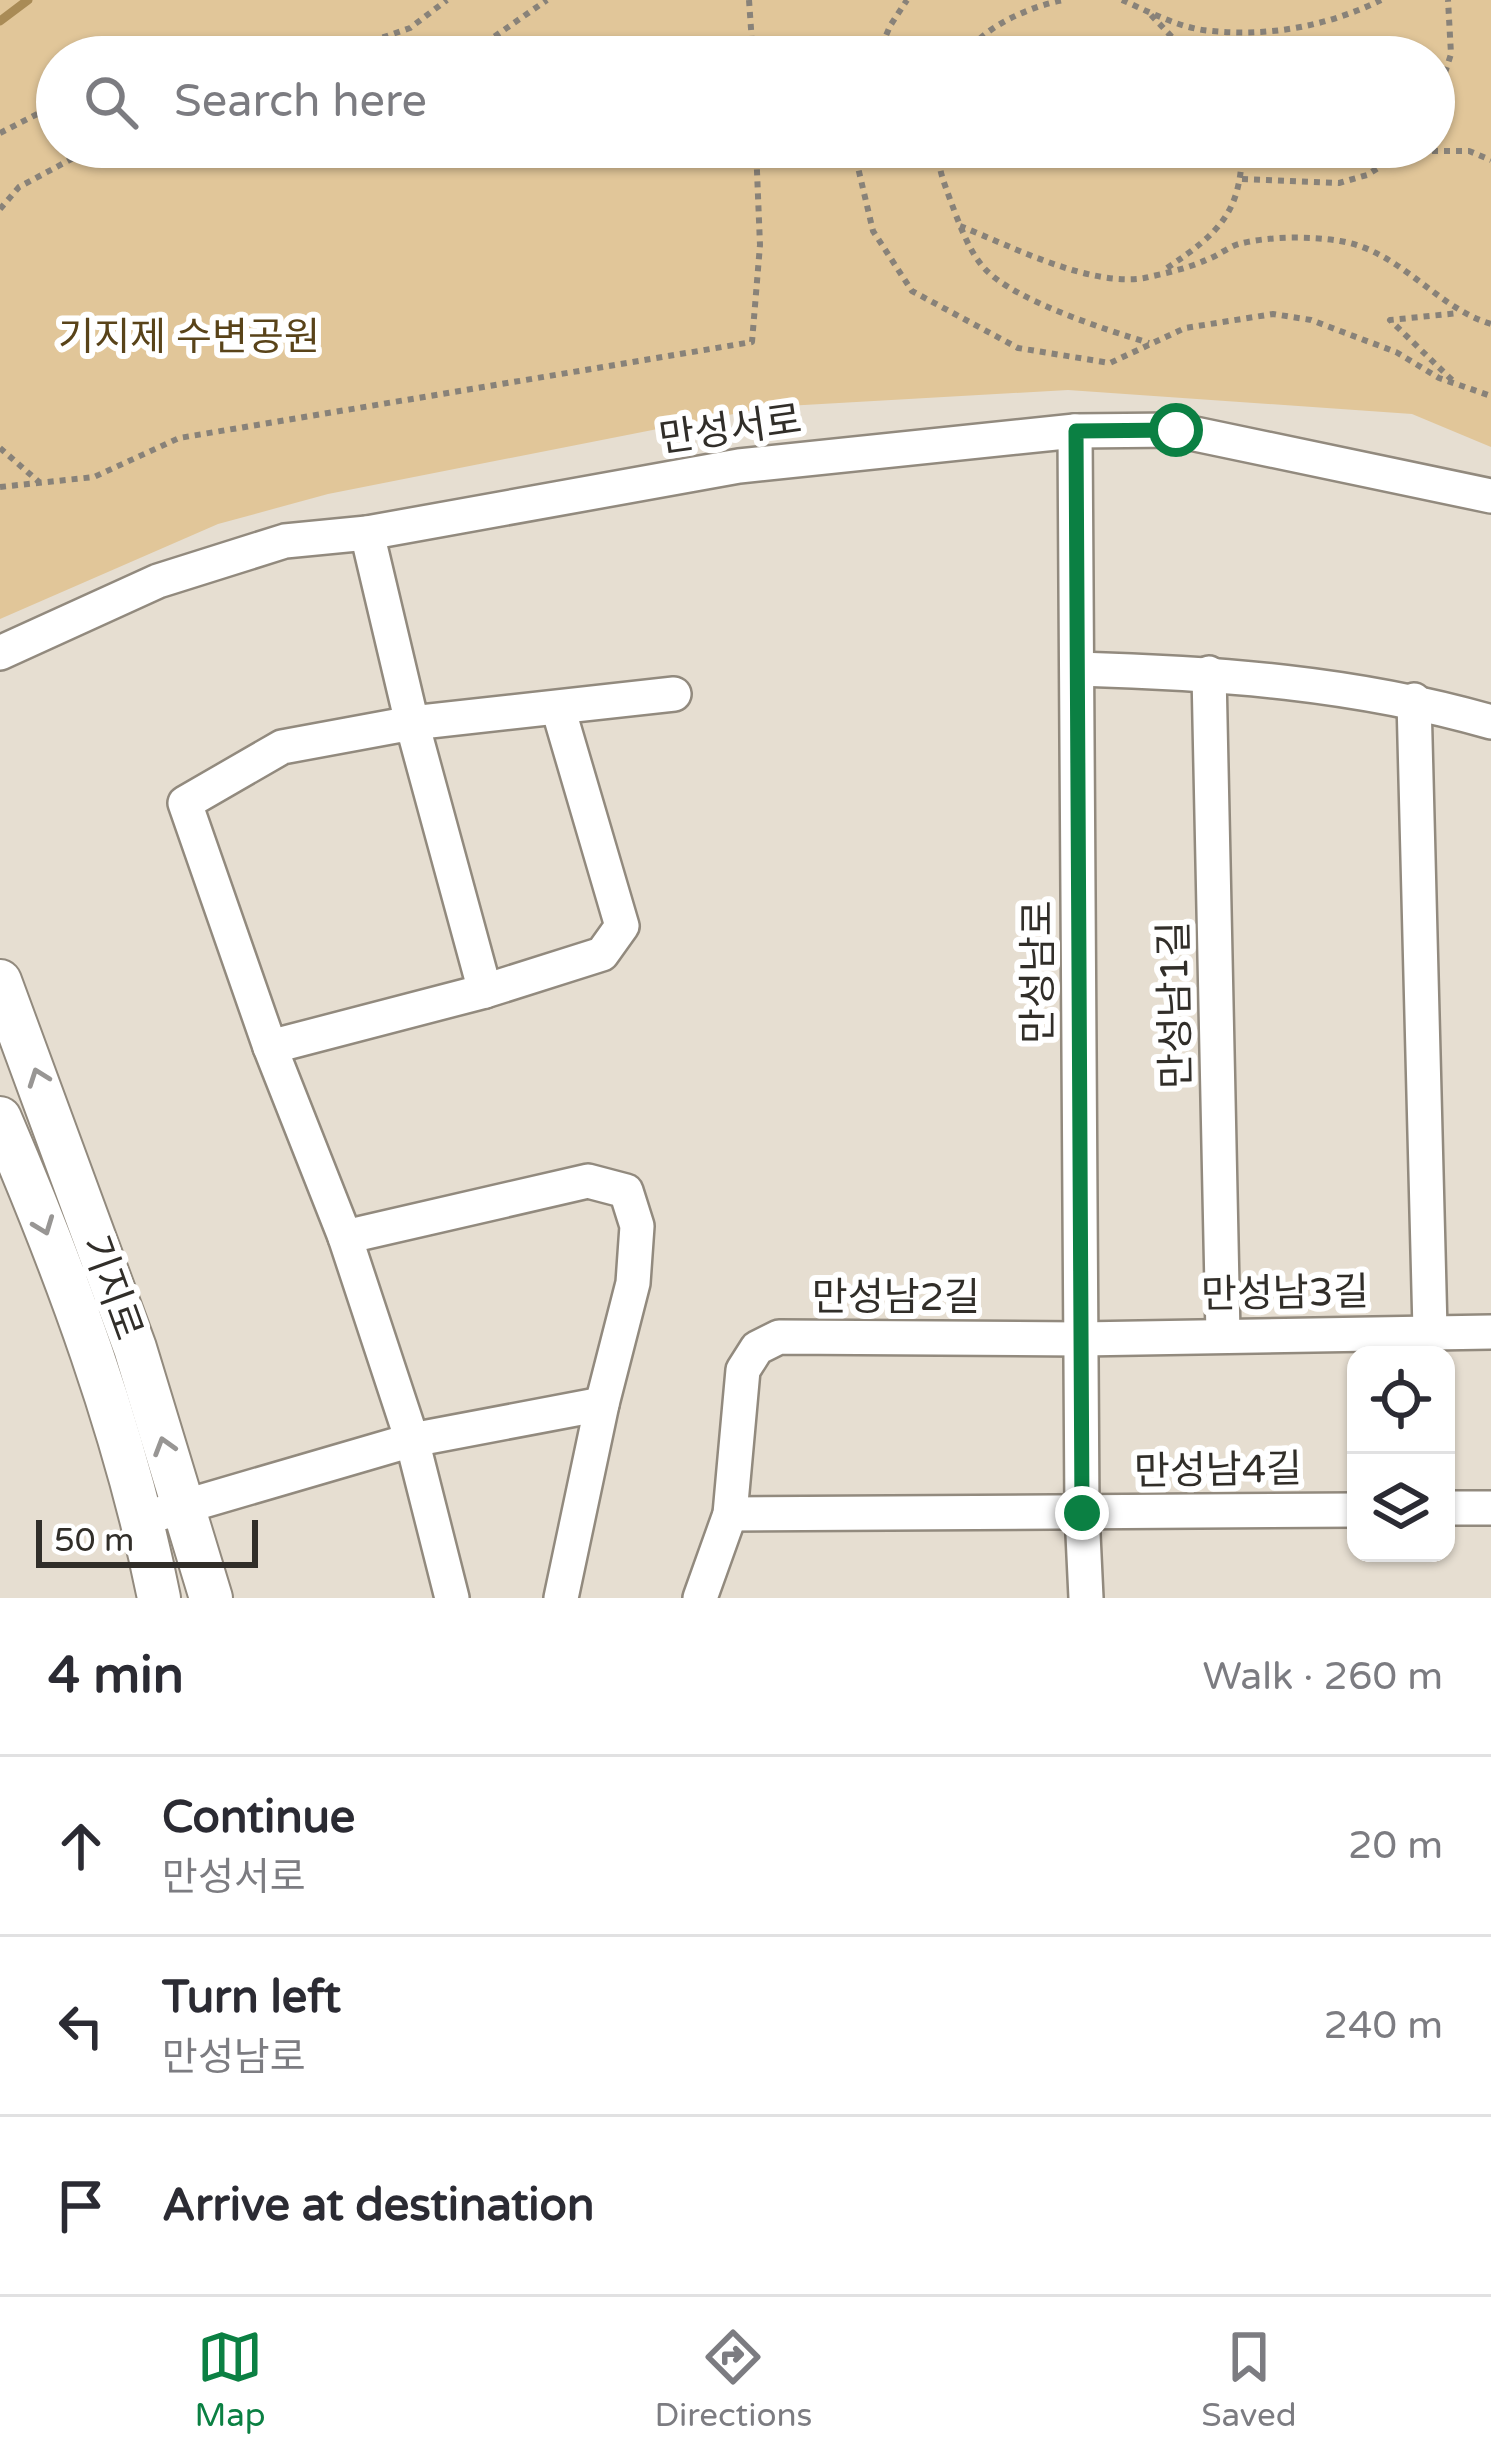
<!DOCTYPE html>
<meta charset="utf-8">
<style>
:root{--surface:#fff;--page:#f7f7f7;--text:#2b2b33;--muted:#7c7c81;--line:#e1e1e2;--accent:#0b8043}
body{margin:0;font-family:"Varela Round","Noto Sans KR",sans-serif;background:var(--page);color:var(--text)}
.controls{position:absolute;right:36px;bottom:36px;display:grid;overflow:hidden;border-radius:24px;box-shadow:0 3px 9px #0004}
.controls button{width:108px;height:108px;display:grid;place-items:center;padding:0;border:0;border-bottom:3px solid var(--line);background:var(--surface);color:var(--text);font:60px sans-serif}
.scale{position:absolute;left:36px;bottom:30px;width:222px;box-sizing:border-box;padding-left:12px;border:6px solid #312e29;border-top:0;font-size:33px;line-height:42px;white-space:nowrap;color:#312e29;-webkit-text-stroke:9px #fff;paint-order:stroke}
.stop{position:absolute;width:36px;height:36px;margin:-27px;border:9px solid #0b8043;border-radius:50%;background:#fff}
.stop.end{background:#0b8043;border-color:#fff;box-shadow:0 3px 12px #0008}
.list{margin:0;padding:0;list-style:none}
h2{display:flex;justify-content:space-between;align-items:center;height:156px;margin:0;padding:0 48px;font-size:51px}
h2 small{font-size:39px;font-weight:400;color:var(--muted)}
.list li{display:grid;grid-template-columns:78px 1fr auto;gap:36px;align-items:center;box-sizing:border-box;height:180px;padding:0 48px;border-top:3px solid var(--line)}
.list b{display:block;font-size:45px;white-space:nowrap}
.list p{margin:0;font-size:39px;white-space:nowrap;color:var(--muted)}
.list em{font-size:39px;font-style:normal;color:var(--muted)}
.icon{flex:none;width:66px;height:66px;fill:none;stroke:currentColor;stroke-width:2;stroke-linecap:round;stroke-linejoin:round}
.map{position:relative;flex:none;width:1491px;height:1598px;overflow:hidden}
.search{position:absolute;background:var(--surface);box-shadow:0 3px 9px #0004;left:36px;right:36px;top:36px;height:132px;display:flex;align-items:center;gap:30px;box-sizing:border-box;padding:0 42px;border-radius:66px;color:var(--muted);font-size:45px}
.sheet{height:696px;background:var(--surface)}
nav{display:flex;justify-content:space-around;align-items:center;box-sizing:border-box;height:168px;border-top:3px solid var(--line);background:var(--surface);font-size:33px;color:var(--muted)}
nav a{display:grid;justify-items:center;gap:6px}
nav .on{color:var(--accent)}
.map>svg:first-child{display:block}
</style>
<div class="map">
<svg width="1491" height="1598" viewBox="0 0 1491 1598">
<rect width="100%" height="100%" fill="#e6ded1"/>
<path fill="#e1c699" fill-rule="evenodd" d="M0,0H1491V447L1412,414L1068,390L769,407L328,494L218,524L0,619ZM57,57H1434V147H57Z"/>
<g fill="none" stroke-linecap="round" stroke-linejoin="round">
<path stroke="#a98b56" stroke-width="9" d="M0,21L28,0"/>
<g stroke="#928a7e" stroke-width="38">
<g id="minor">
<path d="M1075,431L1082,1513L1086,1598"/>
<path d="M367,533L412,723L674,694"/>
<path d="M0,653L158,581L285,541L367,533L739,466L1075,431L1176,430L1491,496"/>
<path d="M1078,669C1217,673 1356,683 1491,722"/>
<path d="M1209,673L1223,1335"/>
<path d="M1414,700L1430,1330"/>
<path d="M270,1047L485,991L602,954L622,926L558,708"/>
<path d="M345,1237L588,1181L626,1191L637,1226L633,1283L602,1404L561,1598"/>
<path d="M1446,1508H1491"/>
<path d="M162,1513L412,1440L602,1404"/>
<path d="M730,1514L1356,1510"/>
<path d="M452,1598L412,1440L345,1237L270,1047L185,803L282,747L412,723L485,991"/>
<path d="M700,1598L730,1514L743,1370L757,1348L779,1337L1081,1339L1491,1332"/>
</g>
</g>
<g stroke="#928a7e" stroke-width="46">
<g id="tertiary">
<path d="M0,981L135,1348L211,1598"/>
<path d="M0,1118C66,1272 126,1433 159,1598"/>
</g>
</g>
<g stroke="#888279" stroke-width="6" stroke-dasharray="6 6" stroke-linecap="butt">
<path d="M749,0L753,57"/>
<path d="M1122,0C1147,11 1176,26 1203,30C1264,38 1326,27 1381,0"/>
<path d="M1151,15L1191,57"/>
<path d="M326,57L410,28L447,0"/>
<path d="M465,57L547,0"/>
<path d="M877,57L890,26L907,0"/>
<path d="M965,57C981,27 1031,6 1064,0"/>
<path d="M1434,107L1451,54L1448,0"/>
<path d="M0,133L57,104"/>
<path d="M857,147L856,159L873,231L912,291L1018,348L1110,363L1185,328L1273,314L1311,320L1396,352L1439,378L1491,396"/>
<path d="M939,147C937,168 944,182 951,202C959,223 969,252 985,269C1015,301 1107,330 1149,343"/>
<path d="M1408,151H1469L1491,160"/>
<path d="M1242,179L1339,183L1367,175L1411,147"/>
<path d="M0,209L19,187L94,147"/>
<path d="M960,226C1011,246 1089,287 1144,278C1163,274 1189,268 1206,260C1218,256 1228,247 1239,244C1268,236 1311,236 1340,241C1401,251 1435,307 1491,324"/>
<path d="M1167,268C1219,233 1242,212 1242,147"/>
<path d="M1452,380L1390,320L1459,313"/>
<path d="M0,448L39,482"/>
<path d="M0,487L94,477L179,438L752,342L760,245L756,147"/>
</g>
<use href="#minor" stroke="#fff" stroke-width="33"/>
<use href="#tertiary" stroke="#fff" stroke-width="42"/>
</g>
<defs><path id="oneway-chevron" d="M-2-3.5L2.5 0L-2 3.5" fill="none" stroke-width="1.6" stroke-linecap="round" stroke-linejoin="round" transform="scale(3)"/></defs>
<g stroke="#989694">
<use href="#oneway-chevron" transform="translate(38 1077) rotate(-110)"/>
<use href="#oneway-chevron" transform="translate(44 1226) rotate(69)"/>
<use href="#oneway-chevron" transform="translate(164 1446) rotate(-107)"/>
</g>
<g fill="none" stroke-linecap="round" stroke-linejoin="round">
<path stroke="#0b8043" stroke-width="15" d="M1082,1513L1076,431L1176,430"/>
</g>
<g text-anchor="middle" stroke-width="12" stroke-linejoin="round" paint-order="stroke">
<g font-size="39" fill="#594319" stroke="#fff">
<text x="189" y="350">기지제 수변공원</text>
</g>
<g font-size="39" fill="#312e29" stroke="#fff">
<text transform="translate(730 428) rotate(-8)" y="14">만성서로</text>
<text transform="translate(1037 972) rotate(-90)" y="14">만성남로</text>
<text transform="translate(1174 1005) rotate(-91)" y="14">만성남1길</text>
<text transform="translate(113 1287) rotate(70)" y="14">기지로</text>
<text transform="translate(1285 1292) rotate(-1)" y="14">만성남3길</text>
<text x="896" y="1310">만성남2길</text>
<text transform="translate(1218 1469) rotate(-1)" y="14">만성남4길</text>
</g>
</g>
</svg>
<div class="controls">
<button><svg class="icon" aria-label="locate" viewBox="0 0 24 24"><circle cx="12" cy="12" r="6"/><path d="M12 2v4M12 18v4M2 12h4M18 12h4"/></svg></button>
<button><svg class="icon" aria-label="layers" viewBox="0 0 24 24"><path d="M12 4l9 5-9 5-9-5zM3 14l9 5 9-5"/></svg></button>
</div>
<div class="scale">50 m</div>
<div class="stop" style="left:1176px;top:430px"></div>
<div class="stop end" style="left:1082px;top:1513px"></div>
<div class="search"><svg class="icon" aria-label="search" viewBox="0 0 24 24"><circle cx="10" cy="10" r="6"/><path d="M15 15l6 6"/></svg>Search here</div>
</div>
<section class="sheet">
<h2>4 min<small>Walk · 260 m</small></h2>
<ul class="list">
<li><svg class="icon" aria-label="ahead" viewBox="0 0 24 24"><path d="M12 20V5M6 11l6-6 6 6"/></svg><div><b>Continue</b><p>만성서로</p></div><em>20 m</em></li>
<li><svg class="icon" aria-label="left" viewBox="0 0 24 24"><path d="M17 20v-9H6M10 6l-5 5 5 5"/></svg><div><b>Turn left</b><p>만성남로</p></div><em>240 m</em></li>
<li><svg class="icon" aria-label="arrive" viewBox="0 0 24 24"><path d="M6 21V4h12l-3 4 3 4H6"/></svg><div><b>Arrive at destination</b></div></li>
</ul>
</section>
<nav>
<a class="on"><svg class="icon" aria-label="map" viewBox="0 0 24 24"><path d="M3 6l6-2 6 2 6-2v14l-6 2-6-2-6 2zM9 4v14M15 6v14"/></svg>Map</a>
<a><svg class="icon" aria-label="directions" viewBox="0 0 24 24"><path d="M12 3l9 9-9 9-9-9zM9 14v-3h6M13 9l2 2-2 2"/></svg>Directions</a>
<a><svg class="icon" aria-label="saved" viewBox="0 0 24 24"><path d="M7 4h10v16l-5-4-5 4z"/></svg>Saved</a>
</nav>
